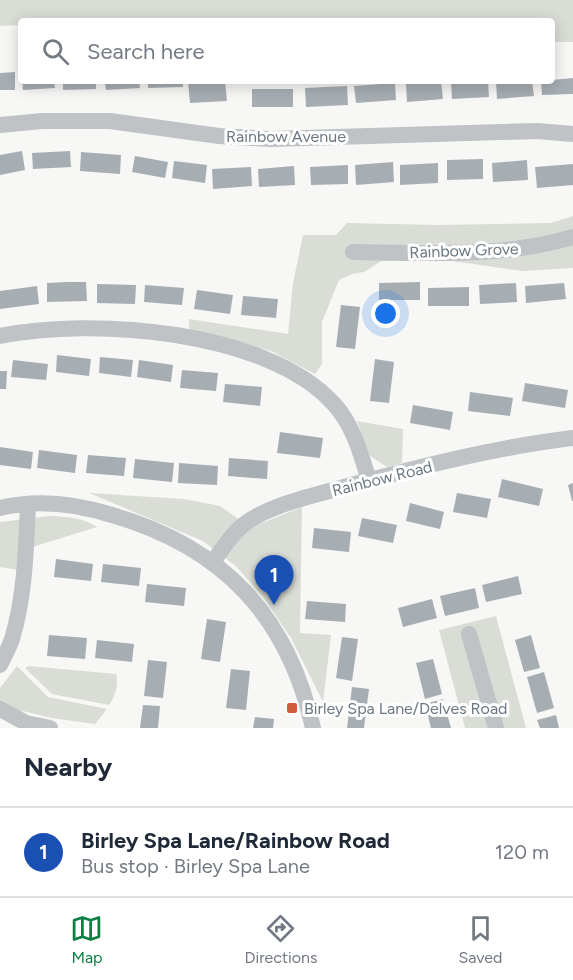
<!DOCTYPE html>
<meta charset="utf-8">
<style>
:root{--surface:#fff;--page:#f6f6f7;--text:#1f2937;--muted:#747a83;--line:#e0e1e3;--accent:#0b8043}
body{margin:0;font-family:Figtree,sans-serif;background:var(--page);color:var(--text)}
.you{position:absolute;left:386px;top:314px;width:21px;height:21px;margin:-15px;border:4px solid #fff;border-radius:50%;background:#1a73e8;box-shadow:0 0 0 9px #1a73e833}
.badge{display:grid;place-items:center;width:39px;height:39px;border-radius:50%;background:var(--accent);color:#fff;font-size:20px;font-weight:700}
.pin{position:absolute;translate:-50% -50px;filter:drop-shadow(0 2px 3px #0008)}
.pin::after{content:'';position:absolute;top:32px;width:21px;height:18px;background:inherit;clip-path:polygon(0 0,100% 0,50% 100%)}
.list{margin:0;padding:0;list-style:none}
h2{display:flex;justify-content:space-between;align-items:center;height:78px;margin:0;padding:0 24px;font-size:26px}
h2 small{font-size:20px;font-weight:400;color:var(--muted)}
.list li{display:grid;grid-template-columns:39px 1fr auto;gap:18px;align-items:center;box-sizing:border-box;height:90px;padding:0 24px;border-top:2px solid var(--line)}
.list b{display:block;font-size:22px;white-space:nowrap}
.list p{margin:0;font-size:20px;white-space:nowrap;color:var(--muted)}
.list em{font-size:20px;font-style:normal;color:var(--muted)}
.icon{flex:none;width:33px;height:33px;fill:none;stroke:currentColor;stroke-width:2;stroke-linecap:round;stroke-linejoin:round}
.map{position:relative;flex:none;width:573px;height:728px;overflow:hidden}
.search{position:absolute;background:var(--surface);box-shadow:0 3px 15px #0003;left:18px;right:18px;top:18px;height:66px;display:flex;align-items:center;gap:15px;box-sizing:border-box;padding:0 21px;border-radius:6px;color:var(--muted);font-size:22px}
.sheet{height:168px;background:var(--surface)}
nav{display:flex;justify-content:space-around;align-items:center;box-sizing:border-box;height:84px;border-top:2px solid var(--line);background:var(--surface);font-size:16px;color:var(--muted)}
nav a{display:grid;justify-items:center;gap:3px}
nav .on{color:var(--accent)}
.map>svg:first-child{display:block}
</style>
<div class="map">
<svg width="573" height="728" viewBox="0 0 573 728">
<rect width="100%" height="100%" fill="#f7f7f5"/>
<g fill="#d9ddd6">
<path d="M0,0H573V42H552V21H21V25L0,26Z"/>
<path d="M573,216V268L522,271L452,261H381L364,272L352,274L339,280L322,322V364L315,374L271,351L224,338L189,331V319L288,334L293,283L303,235H336L347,223L438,225L551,223Z"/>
<path d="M357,421L403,429L402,463L387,467L370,456Z"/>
<path d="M89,493L184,499L220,506L238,519L242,526L257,525L302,507L300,633L331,635L323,702L291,638L265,600L237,567L203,541Z"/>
<path d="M50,516C68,517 82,517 97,527L26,549L24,571L0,567V522Z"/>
<path d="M496,616L526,728H465L439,630Z"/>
<path d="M17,666L48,697L107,709L95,724L51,718L23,711L18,713L0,703V688Z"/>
<path d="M28,666L116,674C119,685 115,696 109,705L52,694L25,668Z"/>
</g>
<g fill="#a7aeb3">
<path d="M15,72V90H0V73Z"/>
<path d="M573,78V94L542,95L541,81Z"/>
<path d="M22,81H54L55,88L23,90Z"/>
<path d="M63,81H96V89L63,90Z"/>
<path d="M105,81H139L140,88L106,90Z"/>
<path d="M148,81H183V87L148,88Z"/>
<path d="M207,81H225L227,101L190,103L188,82Z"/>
<path d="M441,81L443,99L407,102L406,84Z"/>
<path d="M451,81H488L489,97L452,99Z"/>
<path d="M496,81H532L534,96L497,99Z"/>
<path d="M395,83L396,100L356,103L354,86Z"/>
<path d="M347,86L348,105L306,107L305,88Z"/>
<rect x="252" y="89" width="41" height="18"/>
<path d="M22,151L25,170L0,175V155Z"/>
<path d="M70,151L71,167L33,169L32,153Z"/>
<path d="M81,152L121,155L120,174L80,171Z"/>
<path d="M135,156L168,162L165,178L132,172Z"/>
<path d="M483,159V179L447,180V160Z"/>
<path d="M527,160L528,180L493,182L492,163Z"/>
<path d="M174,161L207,165L205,183L172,178Z"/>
<path d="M393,162L394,182L356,185L355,165Z"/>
<path d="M438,163V183L400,185V165Z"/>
<path d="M573,164V185L537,188L535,167Z"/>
<path d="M348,165V184L311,185L310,167Z"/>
<path d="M294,166L295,185L259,187L258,169Z"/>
<path d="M251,167L252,186L213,189L212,169Z"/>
<path d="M66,282H86L87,301L47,302V283Z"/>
<path d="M420,282V300H379V283Z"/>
<path d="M516,283L517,302L480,304L479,285Z"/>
<path d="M564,283L566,299L526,303L525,286Z"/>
<path d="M97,284L136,285L135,304L97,303Z"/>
<path d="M145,285L184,288L182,305L144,302Z"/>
<path d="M37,286L39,304L0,309V291Z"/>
<path d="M469,287V306H428V288Z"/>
<path d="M197,290L233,295L230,314L194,309Z"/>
<path d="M243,296L278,299L276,318L241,315Z"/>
<path d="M341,305L360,307L355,349L336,347Z"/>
<path d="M57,355L91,359L89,376L56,372Z"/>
<path d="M100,357L133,360L131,377L99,373Z"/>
<path d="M375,359L394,362L389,403L370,401Z"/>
<path d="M13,360L48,364L46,380L11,377Z"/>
<path d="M139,360L173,365L171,382L137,377Z"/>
<path d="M182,370L218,373L216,391L180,388Z"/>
<path d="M0,371H7L6,389H0Z"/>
<path d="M525,383L568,390L565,408L522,401Z"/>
<path d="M225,384L262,387L260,406L223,402Z"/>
<path d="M470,392L513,398L510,416L468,411Z"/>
<path d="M413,405L453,412L450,430L410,423Z"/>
<path d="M280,432L323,438L320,458L277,453Z"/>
<path d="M0,447L33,452L31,469L0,465Z"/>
<path d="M39,450L77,455L75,473L37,468Z"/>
<path d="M88,455L126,458L124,476L86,473Z"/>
<path d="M229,458L268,461L267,479L228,476Z"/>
<path d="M135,459L174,463L172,482L133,478Z"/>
<path d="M179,463L218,466L217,485L178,483Z"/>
<path d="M502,479L543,489L539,506L498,497Z"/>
<path d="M573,483V501H572L568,485Z"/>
<path d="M457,493L491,499L487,518L453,512Z"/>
<path d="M410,503L444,512L440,529L406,521Z"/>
<path d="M362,518L397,525L393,543L358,536Z"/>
<path d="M314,528L351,532L349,552L312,548Z"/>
<path d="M56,559L93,564L91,581L54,577Z"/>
<path d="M103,564L141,568L139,586L101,582Z"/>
<path d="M518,576L522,594L486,602L482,585Z"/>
<path d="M147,584L186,588L184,606L145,602Z"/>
<path d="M475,588L479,608L445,616L440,596Z"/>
<path d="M432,599L437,618L403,627L398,608Z"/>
<path d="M307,601L346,604L345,622L305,619Z"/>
<path d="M207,619L226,622L220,662L201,659Z"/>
<path d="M49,635L87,638L85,659L47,656Z"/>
<path d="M531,635L540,668L524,672L515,640Z"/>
<path d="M342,637L358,639L352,681L336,678Z"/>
<path d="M97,640L134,644L132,662L95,658Z"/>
<path d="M433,659L442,694L425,699L416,663Z"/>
<path d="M148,660L167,662L163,698L144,696Z"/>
<path d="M231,669L250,671L246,710L226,708Z"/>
<path d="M544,672L554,708L537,713L527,677Z"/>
<path d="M352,687L369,689L364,728H347Z"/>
<path d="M443,699L451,728H431L425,704Z"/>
<path d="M143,705L160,706L158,728H140Z"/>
<path d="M556,715L559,728H540L537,720Z"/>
<path d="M255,717L274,719L273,728H253Z"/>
</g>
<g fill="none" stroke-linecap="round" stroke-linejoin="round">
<g stroke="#bfc3c6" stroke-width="16">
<path d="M0,125L42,121H110L219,136L271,139L537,131L573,134"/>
<path d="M353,252C426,253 503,258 573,237"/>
<path d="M0,336C92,317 266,330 333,403C353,424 361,454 369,481"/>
<path d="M0,508C37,499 77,504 112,515C223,547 288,616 313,728"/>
<path d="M213,562C222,549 230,536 242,526C267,505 313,496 344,487C419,467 496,447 573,438"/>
<path d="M469,634L496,728"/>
<path d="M0,665C4,657 9,648 12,639C25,596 26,549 28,504"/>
<path d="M0,709L26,723L50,728"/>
</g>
</g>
<rect fill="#cf5d3d" stroke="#fff" stroke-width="2" x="286" y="702" width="12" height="12" rx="3"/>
<g text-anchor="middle" stroke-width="6" stroke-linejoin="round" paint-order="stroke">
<g font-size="16" fill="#6a7782" stroke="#fff">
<text x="286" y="142">Rainbow Avenue</text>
<text transform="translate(464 250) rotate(-2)" y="6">Rainbow Grove</text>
<text transform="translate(382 478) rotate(-14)" y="6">Rainbow Road</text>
</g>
<g font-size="16" fill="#6a7782" stroke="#fff" text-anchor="start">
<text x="304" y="714">Birley Spa Lane/Delves Road</text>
</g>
</g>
</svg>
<div class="you"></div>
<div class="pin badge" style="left:274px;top:605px;background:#1a4fb4">1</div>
<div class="search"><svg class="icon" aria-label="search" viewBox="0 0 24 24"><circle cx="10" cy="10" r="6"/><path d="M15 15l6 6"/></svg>Search here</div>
</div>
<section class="sheet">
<h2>Nearby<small></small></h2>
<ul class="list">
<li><span class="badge" style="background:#1a4fb4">1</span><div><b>Birley Spa Lane/Rainbow Road</b><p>Bus stop · Birley Spa Lane</p></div><em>120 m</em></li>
</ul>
</section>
<nav>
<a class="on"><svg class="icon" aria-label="map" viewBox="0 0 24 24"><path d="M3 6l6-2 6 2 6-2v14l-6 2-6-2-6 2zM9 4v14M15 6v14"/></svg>Map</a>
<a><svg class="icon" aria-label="directions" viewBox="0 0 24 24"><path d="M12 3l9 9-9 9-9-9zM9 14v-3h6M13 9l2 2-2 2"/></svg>Directions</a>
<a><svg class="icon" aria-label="saved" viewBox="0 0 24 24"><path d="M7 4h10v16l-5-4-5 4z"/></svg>Saved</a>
</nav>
